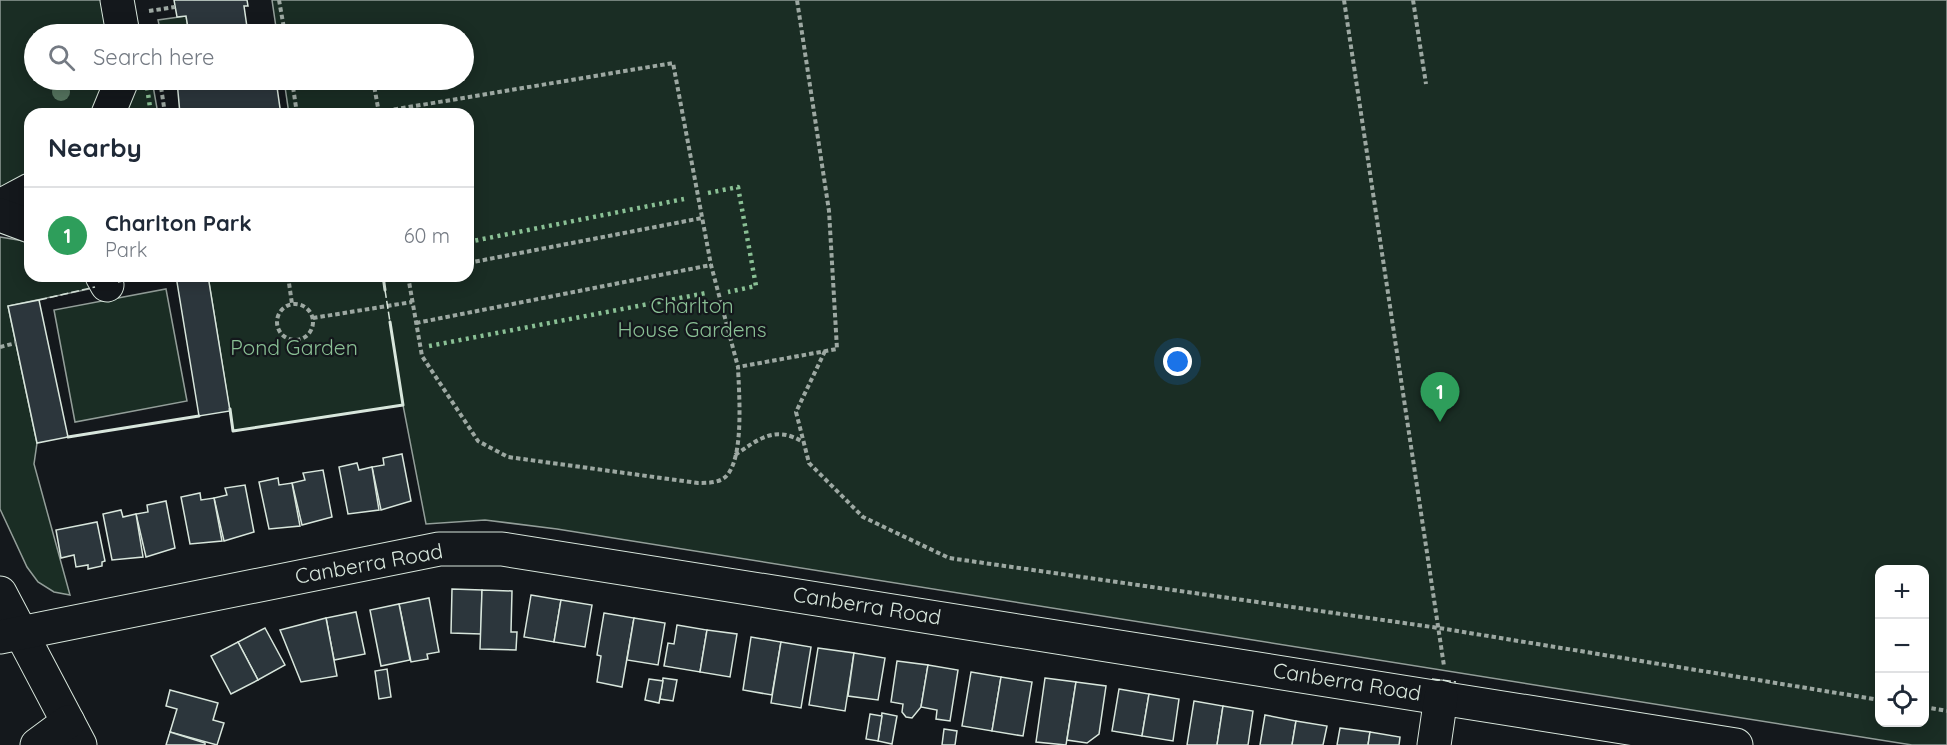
<!DOCTYPE html>
<meta charset="utf-8">
<style>
:root{--surface:#fff;--page:#f2f2f3;--text:#1f2937;--muted:#747a83;--line:#e0e1e3;--accent:#b45309}
body{margin:0;font-family:Quicksand,sans-serif;background:var(--page);color:var(--text)}
.controls{position:absolute;right:18px;bottom:18px;display:grid;overflow:hidden;border-radius:12px;box-shadow:0 3px 15px #0003}
.controls button{width:54px;height:54px;display:grid;place-items:center;padding:0;border:0;border-bottom:2px solid var(--line);background:var(--surface);color:var(--text);font:30px sans-serif}
.you{position:absolute;left:1178px;top:362px;width:21px;height:21px;margin:-15px;border:4px solid #fff;border-radius:50%;background:#1a73e8;box-shadow:0 0 0 9px #1a73e833}
.badge{display:grid;place-items:center;width:39px;height:39px;border-radius:50%;background:var(--accent);color:#fff;font-size:20px;font-weight:700}
.pin{position:absolute;translate:-50% -50px;filter:drop-shadow(0 2px 3px #0008)}
.pin::after{content:'';position:absolute;top:32px;width:21px;height:18px;background:inherit;clip-path:polygon(0 0,100% 0,50% 100%)}
.list{margin:0;padding:0;list-style:none}
h2{display:flex;justify-content:space-between;align-items:center;height:78px;margin:0;padding:0 24px;font-size:26px}
h2 small{font-size:20px;font-weight:400;color:var(--muted)}
.list li{display:grid;grid-template-columns:39px 1fr auto;gap:18px;align-items:center;box-sizing:border-box;height:96px;padding:0 24px;border-top:2px solid var(--line)}
.list b{display:block;font-size:22px;white-space:nowrap}
.list p{margin:0;font-size:20px;white-space:nowrap;color:var(--muted)}
.list em{font-size:20px;font-style:normal;color:var(--muted)}
.icon{flex:none;width:33px;height:33px;fill:none;stroke:currentColor;stroke-width:2;stroke-linecap:round;stroke-linejoin:round}
.map{position:relative;flex:none;width:1947px;height:745px;overflow:hidden}
.search{position:absolute;background:var(--surface);box-shadow:0 3px 15px #0003;left:24px;top:24px;width:450px;height:66px;display:flex;align-items:center;gap:15px;box-sizing:border-box;padding:0 21px;border-radius:33px;color:var(--muted);font-size:22px}
.panel{position:absolute;background:var(--surface);box-shadow:0 3px 15px #0003;left:24px;top:108px;width:450px;height:174px;border-radius:18px}
.map>svg:first-child{display:block}
</style>
<div class="map">
<svg width="1947" height="745" viewBox="0 0 1947 745">
<rect width="100%" height="100%" fill="#14181c"/>
<g fill="#1a2d24" stroke="#939e99" stroke-width="1.5" fill-rule="evenodd">
<path d="M0,0H105L111,34H34V80H111L93,114H30V176L0,195Z"/>
<path d="M272,0H1947V745H1912L557,529L485,520L426,524L403,405L233,431L208,276H468V114H289L284,80H464V34H277ZM1880,570H1924V722H1880Z"/>
<path d="M186,16L189,34H161L158,20Z"/>
<path d="M134,80H152L158,114H121Z"/>
<path d="M0,237L30,242V276H89L94,288L8,306L37,443L34,464L70,595L54,592L38,582L27,567L0,509Z"/>
<path d="M166,289L187,401L75,422L54,310Z"/>
</g>
<g fill="#2c363c" stroke="#d8e6dc" stroke-width="1.5">
<path d="M174,0H247L248,6H244L248,34H189L186,16L177,17Z"/>
<path d="M188,80H219L220,86L232,84L231,80H276L280,108L284,114H180L177,81Z"/>
<path d="M219,80H231L232,84L220,86Z"/>
<path d="M176,276H208L230,411L199,416Z"/>
<path d="M39,300L68,437L37,443L8,306Z"/>
<path d="M402,454L411,501L381,510L372,467L384,465L383,458Z"/>
<path d="M357,463L359,470L372,467L379,510L348,514L339,467Z"/>
<path d="M323,470L332,517L302,525L292,483L305,480L303,473Z"/>
<path d="M278,478L279,485L292,483L300,526L269,529L259,482Z"/>
<path d="M245,485L254,532L224,541L214,498L227,495L225,488Z"/>
<path d="M200,493L201,500L214,498L222,541L190,544L181,497Z"/>
<path d="M166,501L175,548L146,557L136,514L148,512L147,505Z"/>
<path d="M121,510L123,517L136,514L143,557L112,560L103,514Z"/>
<path d="M97,522L105,561L102,562V566L88,569V565L76,567L74,555L61,558L56,530Z"/>
<path d="M452,589L482,590L481,634L451,633Z"/>
<path d="M482,590L512,591L511,632H517L516,650L480,649Z"/>
<path d="M531,595L561,600L554,642L524,637Z"/>
<path d="M429,598L439,652L427,654L428,659L411,662L399,604Z"/>
<path d="M561,600L592,605L585,647L554,642Z"/>
<path d="M399,604L410,660L381,666L370,610Z"/>
<path d="M356,612L365,654L334,660L326,618Z"/>
<path d="M604,613L634,618L622,687L597,682L601,656L597,655Z"/>
<path d="M326,618L337,676L301,682L280,630Z"/>
<path d="M634,618L665,623L658,665L627,660Z"/>
<path d="M677,625L707,630L700,672L664,666L668,643L674,644Z"/>
<path d="M265,628L285,665L258,680L238,642Z"/>
<path d="M707,630L737,634L730,677L700,672Z"/>
<path d="M751,637L781,642L772,695L743,690Z"/>
<path d="M238,642L258,680L231,694L211,656Z"/>
<path d="M781,642L811,647L801,708L771,703Z"/>
<path d="M818,648L854,653L845,711L809,705Z"/>
<path d="M854,653L885,658L878,700L848,696Z"/>
<path d="M897,661L928,665L921,707L912,718L906,717L902,712L903,704L891,702Z"/>
<path d="M928,665L958,670L950,721L936,719L937,710L921,707Z"/>
<path d="M387,669L391,697L379,699L375,671Z"/>
<path d="M971,672L1001,677L992,731L962,726Z"/>
<path d="M1001,677L1032,682L1023,736L992,731Z"/>
<path d="M663,678L677,680L673,701L660,699Z"/>
<path d="M1045,678L1076,682L1066,745L1036,742Z"/>
<path d="M649,679L663,681L659,703L645,700Z"/>
<path d="M1076,682L1106,686L1099,734L1087,743L1067,740Z"/>
<path d="M1119,689L1149,694L1142,736L1112,731Z"/>
<path d="M170,690L218,703L213,720L224,723L217,745L170,732L177,709L166,706Z"/>
<path d="M1149,694L1179,699L1173,741L1142,736Z"/>
<path d="M1194,701L1223,706L1217,745H1187Z"/>
<path d="M1223,706L1253,711L1248,745H1217Z"/>
<path d="M882,713L897,716L892,744L878,741Z"/>
<path d="M870,714L882,716L878,741L866,739Z"/>
<path d="M1265,715L1296,721L1292,745H1260Z"/>
<path d="M1296,721L1327,726L1323,745H1292Z"/>
<path d="M1340,728L1370,732L1368,745H1337Z"/>
<path d="M944,729L957,731L955,745H942Z"/>
<path d="M170,732L205,743V745H166Z"/>
<path d="M1370,732L1400,737L1399,745H1368Z"/>
</g>
<g fill="none" stroke-linecap="round" stroke-linejoin="round">
<g stroke="#d8e6dc" stroke-width="35">
<g id="minor">
<path d="M117,0L123,34"/>
<path d="M108,114L122,80"/>
<path d="M0,206L30,190"/>
<path d="M0,215L30,226"/>
<path d="M102,276L107,285"/>
<path d="M0,593L80,745"/>
<path d="M0,637L439,549H502L1736,745"/>
<path d="M37,745L68,722"/>
<path d="M1434,745L1441,697"/>
</g>
</g>
<g stroke="#9da8a2" stroke-width="4" stroke-dasharray="4.5 3" stroke-linecap="butt">
<path d="M279,0L285,34"/>
<path d="M1344,0L1444,666"/>
<path d="M1413,0L1426,84"/>
<path d="M149,11L175,7"/>
<path d="M160,80L165,114"/>
<path d="M292,80L297,114"/>
<path d="M373,80L379,113"/>
<path d="M379,112L673,63L711,265L738,367"/>
<path d="M468,263L702,218"/>
<path d="M288,276L292,304"/>
<path d="M408,276L422,356L478,441L508,457L698,483C708,483 722,483 728,474C744,453 739,393 738,367L837,349L829,211L797,0"/>
<circle cx="295" cy="322" r="18"/>
<path d="M313,318L412,302"/>
<path d="M416,323L711,265"/>
<path d="M0,347L16,343"/>
<path d="M825,351L796,412L809,463L863,517L949,558L1439,628L1880,700"/>
<path d="M735,455C759,439 775,425 803,442"/>
<path d="M1924,707L1947,711"/>
</g>
<use href="#minor" stroke="#14181c" stroke-width="33"/>
<g stroke="#8ac095" stroke-width="4.5" stroke-dasharray="3 4.5" stroke-linecap="butt">
<path d="M146,80L151,114"/>
<path d="M708,193L738,187L756,286L728,292"/>
<path d="M468,242L684,199"/>
<path d="M429,346L706,293"/>
</g>
<g stroke="#d8e6dc" stroke-width="1.5" stroke-dasharray="8 3" stroke-linecap="butt">
<path d="M118,282L147,276"/>
<path d="M385,290L390,322"/>
<path d="M39,300L95,287"/>
<path d="M1432,679L1456,682"/>
</g>
<g stroke="#d8e6dc" stroke-width="3">
<path d="M383,276L385,290"/>
<path d="M230,409L233,431L403,405L390,322"/>
<path d="M68,437L199,416"/>
</g>
</g>
<circle fill="#55745f" cx="61" cy="92" r="9"/>
<g text-anchor="middle" stroke-width="4.5" stroke-linejoin="round" paint-order="stroke">
<g font-size="21" fill="#8ac095" stroke="#14181c">
<text x="692" y="313">Charlton<tspan x="692" dy="24">House Gardens</tspan></text>
<text x="294" y="355">Pond Garden</text>
</g>
<g font-size="21" fill="#d8e6dc" stroke="#14181c">
<text transform="translate(369 564) rotate(-10)" y="7">Canberra Road</text>
<text transform="translate(867 606) rotate(9)" y="7">Canberra Road</text>
<text transform="translate(1347 682) rotate(9)" y="7">Canberra Road</text>
</g>
</g>
</svg>
<div class="controls">
<button>+</button>
<button>−</button>
<button><svg class="icon" aria-label="locate" viewBox="0 0 24 24"><circle cx="12" cy="12" r="6"/><path d="M12 2v4M12 18v4M2 12h4M18 12h4"/></svg></button>
</div>
<div class="you"></div>
<div class="pin badge" style="left:1440px;top:422px;background:#2e9e5b">1</div>
<div class="search"><svg class="icon" aria-label="search" viewBox="0 0 24 24"><circle cx="10" cy="10" r="6"/><path d="M15 15l6 6"/></svg>Search here</div>
<section class="panel">
<h2>Nearby<small></small></h2>
<ul class="list">
<li><span class="badge" style="background:#2e9e5b">1</span><div><b>Charlton Park</b><p>Park</p></div><em>60 m</em></li>
</ul>
</section>
</div>
